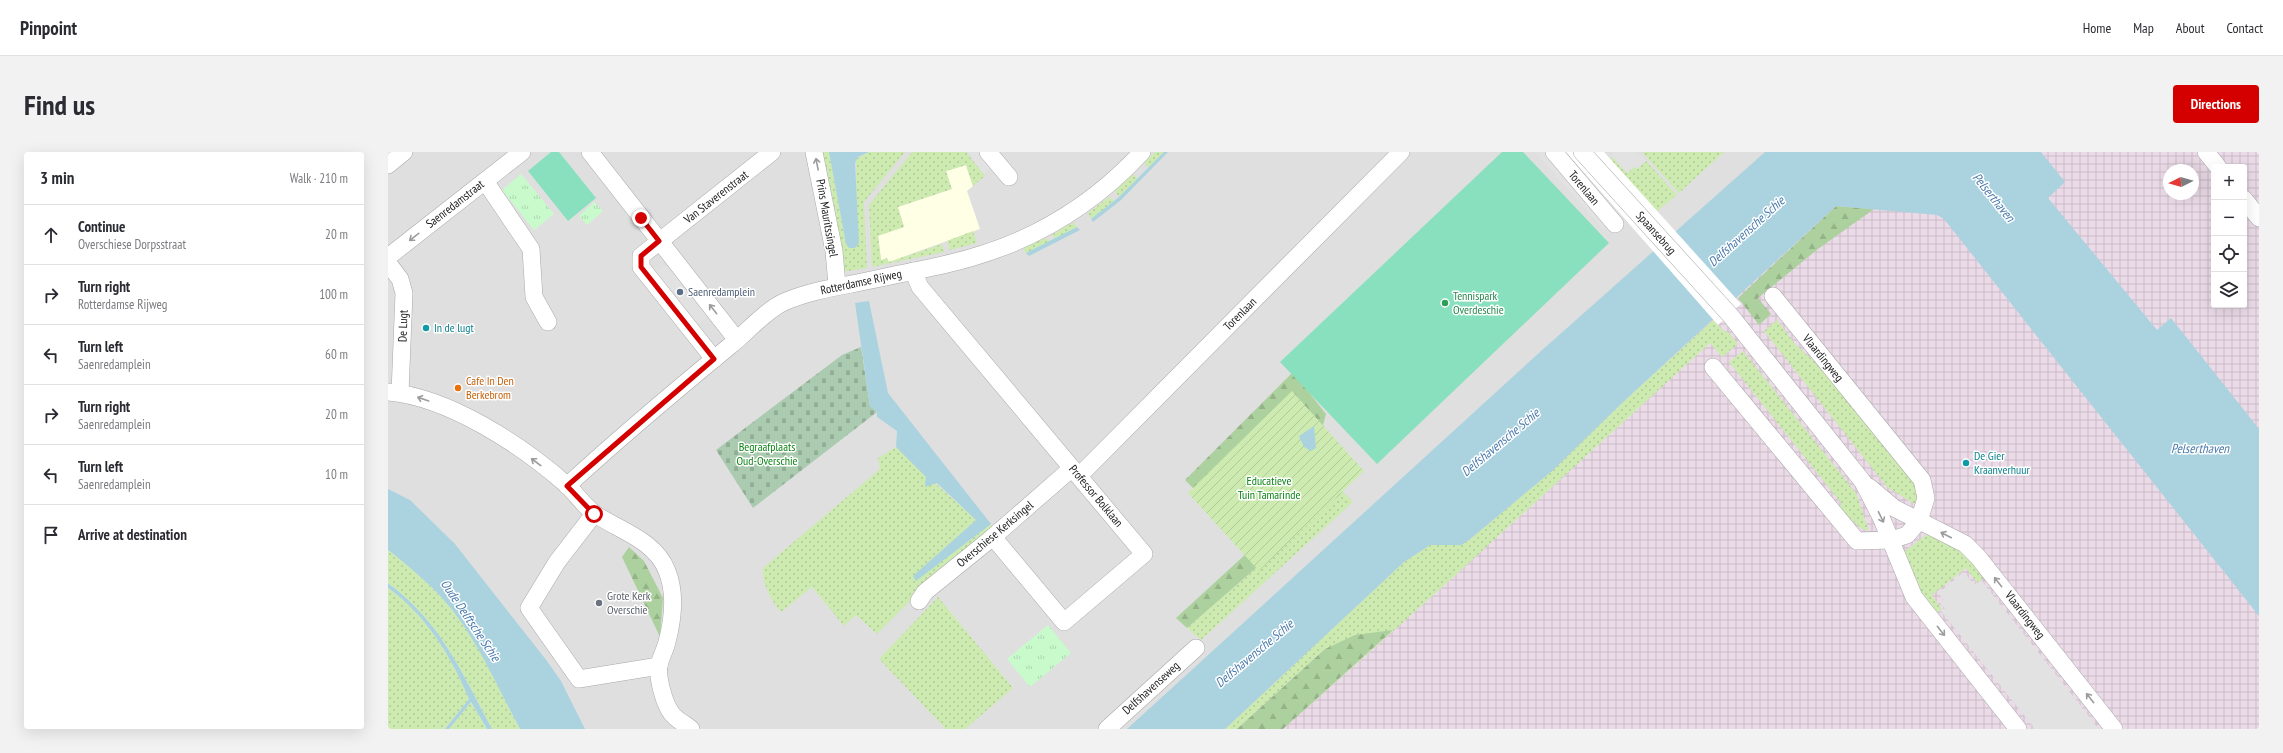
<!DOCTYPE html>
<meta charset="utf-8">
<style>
:root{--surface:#fff;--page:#f2f2f3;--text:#2b2b33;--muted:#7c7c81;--line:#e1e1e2;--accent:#d40000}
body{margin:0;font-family:"PT Sans Narrow",sans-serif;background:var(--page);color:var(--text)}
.controls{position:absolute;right:12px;top:12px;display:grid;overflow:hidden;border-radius:4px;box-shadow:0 4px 16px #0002}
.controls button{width:36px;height:36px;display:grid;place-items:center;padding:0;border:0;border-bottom:1px solid var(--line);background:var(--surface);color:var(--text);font:20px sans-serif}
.compass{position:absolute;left:1775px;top:12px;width:36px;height:36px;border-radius:50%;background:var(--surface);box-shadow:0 4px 16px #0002;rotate:265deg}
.stop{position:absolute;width:12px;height:12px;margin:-9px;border:3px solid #d40000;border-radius:50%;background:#fff}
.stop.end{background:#d40000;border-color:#fff;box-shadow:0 1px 4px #0008}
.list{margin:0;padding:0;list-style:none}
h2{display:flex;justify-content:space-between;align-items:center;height:52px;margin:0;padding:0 16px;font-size:17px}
h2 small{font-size:13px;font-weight:400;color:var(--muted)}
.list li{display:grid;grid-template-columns:26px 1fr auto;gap:12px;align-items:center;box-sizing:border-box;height:60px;padding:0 16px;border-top:1px solid var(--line)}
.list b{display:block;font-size:15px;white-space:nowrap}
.list p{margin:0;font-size:13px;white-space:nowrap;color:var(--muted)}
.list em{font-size:13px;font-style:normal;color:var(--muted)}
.icon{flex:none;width:22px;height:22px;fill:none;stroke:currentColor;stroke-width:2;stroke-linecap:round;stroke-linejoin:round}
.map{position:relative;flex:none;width:1871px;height:577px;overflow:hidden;border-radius:4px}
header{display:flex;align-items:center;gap:24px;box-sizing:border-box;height:56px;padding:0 20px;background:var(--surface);border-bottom:1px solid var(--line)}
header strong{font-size:19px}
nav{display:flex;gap:22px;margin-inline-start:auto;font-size:14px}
.intro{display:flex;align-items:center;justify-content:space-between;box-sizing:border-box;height:96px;padding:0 24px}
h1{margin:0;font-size:28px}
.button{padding:10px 18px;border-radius:4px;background:var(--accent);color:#fff;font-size:14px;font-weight:700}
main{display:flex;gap:24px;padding:0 24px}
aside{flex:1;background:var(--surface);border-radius:4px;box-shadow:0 4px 16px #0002}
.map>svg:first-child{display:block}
</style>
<header>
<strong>Pinpoint</strong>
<nav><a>Home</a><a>Map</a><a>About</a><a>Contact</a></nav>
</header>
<div class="intro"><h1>Find us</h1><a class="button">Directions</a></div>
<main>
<aside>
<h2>3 min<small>Walk · 210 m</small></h2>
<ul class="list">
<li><svg class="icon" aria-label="ahead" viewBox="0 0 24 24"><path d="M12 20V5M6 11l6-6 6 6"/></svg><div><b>Continue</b><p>Overschiese Dorpsstraat</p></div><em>20 m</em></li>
<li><svg class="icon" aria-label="right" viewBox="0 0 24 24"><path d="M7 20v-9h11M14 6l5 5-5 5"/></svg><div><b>Turn right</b><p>Rotterdamse Rijweg</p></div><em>100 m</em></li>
<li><svg class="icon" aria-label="left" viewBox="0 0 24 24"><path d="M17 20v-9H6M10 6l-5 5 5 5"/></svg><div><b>Turn left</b><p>Saenredamplein</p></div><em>60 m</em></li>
<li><svg class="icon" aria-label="right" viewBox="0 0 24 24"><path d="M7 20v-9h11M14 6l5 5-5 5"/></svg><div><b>Turn right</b><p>Saenredamplein</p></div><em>20 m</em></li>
<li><svg class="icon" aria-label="left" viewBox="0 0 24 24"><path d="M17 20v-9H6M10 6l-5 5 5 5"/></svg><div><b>Turn left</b><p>Saenredamplein</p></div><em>10 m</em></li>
<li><svg class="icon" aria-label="arrive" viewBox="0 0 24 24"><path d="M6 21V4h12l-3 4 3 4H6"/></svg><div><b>Arrive at destination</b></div></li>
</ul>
</aside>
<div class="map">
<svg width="1871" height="577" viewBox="0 0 1871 577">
<defs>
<pattern id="industrial-grid" width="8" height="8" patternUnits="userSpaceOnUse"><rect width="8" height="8" fill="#ebdbe8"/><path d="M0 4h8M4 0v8" fill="none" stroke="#c9bcc7"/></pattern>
<pattern id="grass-dots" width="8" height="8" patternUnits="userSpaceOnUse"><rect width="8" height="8" fill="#cdebb0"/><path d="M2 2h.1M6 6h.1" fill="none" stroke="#b0c997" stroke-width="1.8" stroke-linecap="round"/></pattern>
<pattern id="forest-firs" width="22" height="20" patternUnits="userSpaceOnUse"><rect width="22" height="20" fill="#add19e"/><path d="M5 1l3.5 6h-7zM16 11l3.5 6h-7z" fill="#95b388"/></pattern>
<pattern id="cemetery-stones" width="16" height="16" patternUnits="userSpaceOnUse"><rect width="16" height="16" fill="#aacbaf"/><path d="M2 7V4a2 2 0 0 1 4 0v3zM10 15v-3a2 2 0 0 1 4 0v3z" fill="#92ae96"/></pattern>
<pattern id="park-tufts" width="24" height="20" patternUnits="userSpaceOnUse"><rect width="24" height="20" fill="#c8facc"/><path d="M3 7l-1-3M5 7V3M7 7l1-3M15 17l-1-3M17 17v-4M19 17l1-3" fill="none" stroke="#acd6af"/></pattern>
<pattern id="garden-furrows" width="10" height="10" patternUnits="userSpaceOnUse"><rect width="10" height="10" fill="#cdebb0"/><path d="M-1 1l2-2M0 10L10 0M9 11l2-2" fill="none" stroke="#b0c997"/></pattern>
</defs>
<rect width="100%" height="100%" fill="#f2efe9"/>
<path fill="#e0dfdf" d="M0,0H1396L755,577H190L0,361Z"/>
<g fill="url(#industrial-grid)" fill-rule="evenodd">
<path d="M1625,0H1871V314L1777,212ZM1826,15H1856V153H1826ZM1781,18H1805V42H1781Z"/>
<path d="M1458,29L1586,59L1871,404V577H812Z"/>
</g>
<path fill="#ffffe5" d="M578,13L585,34L579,39L592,77L501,110L493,108L490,83L516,75L509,55L563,37L558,19Z"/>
<g fill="url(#grass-dots)">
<path d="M431,0H441L458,92L462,96L469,94L468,7L481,0H517L476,50L479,116L453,120Z"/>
<path d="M524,0H578L597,24L585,34L578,13L558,19L564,37L510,55L516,75L490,84L493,108L499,106L501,110L554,92L556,100L484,115L481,53Z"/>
<path d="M767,0H776L761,16L756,11Z"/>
<path d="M1254,0H1336L1291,41Z"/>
<path d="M1224,5L1239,21L1246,15L1249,17L1258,9L1289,43L1269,59L1222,7Z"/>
<path d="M745,22L750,27L731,45L727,39Z"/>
<path d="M721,45L726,49L703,67L700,61Z"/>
<path d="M685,70L689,75L668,87L664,83Z"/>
<path d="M585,79L589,91L562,98L559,89Z"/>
<path d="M657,86L663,90L638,101L635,96Z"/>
<path d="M1325,168L1336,179L1340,180L1350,192L1334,205L1322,191L1060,430L896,577L1004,479L937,497L849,577H837L1016,410L1042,393H1073L1081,388L1164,319L1234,251Z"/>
<path d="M1389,168L1407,192L1439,221L1526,330L1530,348L1526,352L1499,335L1376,179Z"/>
<path d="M1355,199L1468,341L1481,379L1472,376L1451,355L1454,352L1341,210Z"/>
<path d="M508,295C534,321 562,343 588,368L526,424L528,428L603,372L606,377L539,432L489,482L468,463L456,474L424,435L393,460C383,448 374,432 375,416L492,317L490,306Z"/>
<path d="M955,340L965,350L813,488L799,476Z"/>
<path d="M1543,382L1574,399L1597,425L1589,431L1578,416L1544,443L1554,457L1547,462L1537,448L1517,406V399L1538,383Z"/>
<path d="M0,398C23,416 47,436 65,459C93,494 111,538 132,577H104C74,521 53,470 0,431Z"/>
<path d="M0,436C38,463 63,504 81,547L57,577H0Z"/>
<path d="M550,445L625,536L577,577H558L491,507Z"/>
<path d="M83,550L99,577H61Z"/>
</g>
<g fill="url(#forest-firs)">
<path d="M1448,54L1486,57L1430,97L1370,146L1383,162L1371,173L1350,146Z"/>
<path d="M905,220L938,262L934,277L941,323L955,340L799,476L788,466L931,335L809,340L797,328Z"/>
<path d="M241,395L256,409L275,446L272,485L234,405Z"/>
<path d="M1005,478L895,577H849L937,497L967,483Z"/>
</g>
<path fill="url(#cemetery-stones)" d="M473,195L482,254L489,260L365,356L328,298L454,203Z"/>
<g fill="url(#park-tufts)">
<path d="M133,22L166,62L146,78L114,38Z"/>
<path d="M206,50L215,59L199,73L191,64Z"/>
<path d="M660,473L683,501L642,535L619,507Z"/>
</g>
<path fill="url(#garden-furrows)" d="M904,239L976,319L871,419L800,341Z"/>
<g fill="#88e0be">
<path d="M163,0H171L208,46L180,69L140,19Z"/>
<path d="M1114,0H1135L1221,91L989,312L892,210Z"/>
</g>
<g fill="#e2e2e2">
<path d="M579,0H591L604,16L596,22Z"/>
<path d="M1147,0H1160L1222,70L1215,77Z"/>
<path d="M1226,0H1249L1258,9L1249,17L1246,15L1239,21L1223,3Z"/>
<path d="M274,114L287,115L323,162L306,176L259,115L274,117Z"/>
<path d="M1576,420L1586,433L1593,428L1711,577H1647L1553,459L1557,456L1552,451L1556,448L1550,441Z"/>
</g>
<g fill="#aad3df">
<path d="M441,0H481L470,5L467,11L471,91L467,96H461L458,92Z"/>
<path d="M776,0H780L733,48L705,70L703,67L731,45Z"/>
<path d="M1377,0H1653L1677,30L1660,46L1769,178L1783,166L1871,277V464L1556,67L1549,63L1448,54L1234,251L1164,319L1081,388L1073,393H1042L1016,410L837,577H739L1152,200Z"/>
<path d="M689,75L692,78L641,104L638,101Z"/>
<path d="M481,149L500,241L603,372L528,429L525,424L588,368L549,331L537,335L538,325L508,295L509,279L489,265V260L482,254L467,151Z"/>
<path d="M926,274L928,296L923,299L916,295L911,284Z"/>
<path d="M0,337L22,348L67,392L159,509L173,529L197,577H132C111,538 92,494 65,459C47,436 23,416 0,398Z"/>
<path d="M0,431C53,470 74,521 104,577H99L83,550L61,577H57L81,547C63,504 38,463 0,436Z"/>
</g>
<path fill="#fff" d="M1178,0H1216L1353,152L1330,173Z"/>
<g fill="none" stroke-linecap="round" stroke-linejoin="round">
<g stroke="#a9a9a9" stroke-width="18">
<g id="minor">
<path d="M202,0L349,188"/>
<path d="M426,0L446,99L449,133"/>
<path d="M600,0L621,25"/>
<path d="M1166,0L1227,72"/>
<path d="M1194,0L1342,163L1475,330L1493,365L1526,445L1630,577"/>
<path d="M1818,0L1830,15"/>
<path d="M0,13L16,0"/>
<path d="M97,29L143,97L146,145L160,170"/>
<path d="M1856,47L1871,66"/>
<path d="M0,105L134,0"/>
<path d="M0,111L12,127L16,141L12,241"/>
<path d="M525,119L532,135L756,402L676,470L605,385"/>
<path d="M326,207L253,115V104L384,0"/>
<path d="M1325,215L1469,389L1503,388L1519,383L1531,369L1538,346L1534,328L1385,144"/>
<path d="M0,240C61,245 135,294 180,334C189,343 197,355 207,362C232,379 267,388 279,419C288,441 285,467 279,490C277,498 273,505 271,513C269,525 276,552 284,562C289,568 297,572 303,577"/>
<path d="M691,324L1013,0"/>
<path d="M179,334C232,285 287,239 343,193C358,181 378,158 396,150C426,137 457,134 488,127C520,120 551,115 582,106C649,87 707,51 754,0"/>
<path d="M1481,335L1506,356L1577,392L1590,405L1726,577"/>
<path d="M206,362L169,410L141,456L191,527L271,514"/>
<path d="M531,449L537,440L605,385L684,316"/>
<path d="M719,577L808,496"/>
</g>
</g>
<use href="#minor" stroke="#fff" stroke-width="17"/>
</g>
<defs><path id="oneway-shaft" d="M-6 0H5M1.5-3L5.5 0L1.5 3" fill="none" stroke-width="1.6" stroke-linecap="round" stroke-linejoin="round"/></defs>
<g stroke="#9c9c9c">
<use href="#oneway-shaft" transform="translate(429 12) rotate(-101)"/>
<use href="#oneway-shaft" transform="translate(26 85) rotate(142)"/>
<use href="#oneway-shaft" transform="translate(325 157) rotate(-128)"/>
<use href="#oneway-shaft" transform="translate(35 247) rotate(-161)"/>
<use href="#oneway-shaft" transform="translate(148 310) rotate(-143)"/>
<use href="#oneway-shaft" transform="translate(1493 365) rotate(64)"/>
<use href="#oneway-shaft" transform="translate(1558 383) rotate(-153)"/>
<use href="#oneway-shaft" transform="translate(1610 430) rotate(-128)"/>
<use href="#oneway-shaft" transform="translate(1553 479) rotate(52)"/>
<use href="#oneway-shaft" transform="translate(1702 546) rotate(-128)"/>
</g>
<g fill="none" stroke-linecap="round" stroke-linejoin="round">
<path stroke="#d40000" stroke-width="5" d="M206,362L179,334L326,207L253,115V104L271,89L253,66"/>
</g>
<circle fill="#5c6f8a" stroke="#fff" stroke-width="1.5" cx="292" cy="140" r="4"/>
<circle fill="#2e9e5b" stroke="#fff" stroke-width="1.5" cx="1057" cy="151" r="4"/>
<g fill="#0f9aa8" stroke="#fff" stroke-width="1.5">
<circle cx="38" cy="176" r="4"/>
<circle cx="1578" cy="311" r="4"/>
</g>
<circle fill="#e8710a" stroke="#fff" stroke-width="1.5" cx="70" cy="236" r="4"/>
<circle fill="#6b7280" stroke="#fff" stroke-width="1.5" cx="211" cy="451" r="4"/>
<g text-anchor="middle" stroke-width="3" stroke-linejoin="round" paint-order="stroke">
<g font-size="12" fill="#222" stroke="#fff">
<text transform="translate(1196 36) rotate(50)" y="4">Torenlaan</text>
<text transform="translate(328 45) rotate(-38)" y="4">Van Staverenstraat</text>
<text transform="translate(67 52) rotate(-38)" y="4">Saenredamstraat</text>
<text transform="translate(439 66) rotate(80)" y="4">Prins Mauritssingel</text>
<text transform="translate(1268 81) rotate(48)" y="4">Spaansebrug</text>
<text transform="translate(473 130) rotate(-12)" y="4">Rotterdamse Rijweg</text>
<text transform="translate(852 162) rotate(-45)" y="4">Torenlaan</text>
<text transform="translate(15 174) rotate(-88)" y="4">De Lugt</text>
<text transform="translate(1435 206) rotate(51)" y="4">Vlaardingweg</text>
<text transform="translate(708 344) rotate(50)" y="4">Professor Bolklaan</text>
<text transform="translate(607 382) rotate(-40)" y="4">Overschiese Kerksingel</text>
<text transform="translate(1637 463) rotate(52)" y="4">Vlaardingweg</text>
<text transform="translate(763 536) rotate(-42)" y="4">Delfshavenseweg</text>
</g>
<g font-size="12" fill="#4e5e75" stroke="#fff" text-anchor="start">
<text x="300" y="144">Saenredamplein</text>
</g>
<g font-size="12" fill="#27864d" stroke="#fff" text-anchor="start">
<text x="1065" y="148">Tennispark<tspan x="1065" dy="14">Overdeschie</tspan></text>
</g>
<g font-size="12" fill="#0d838f" stroke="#fff" text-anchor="start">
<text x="46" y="180">In de lugt</text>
<text x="1586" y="308">De Gier<tspan x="1586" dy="14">Kraanverhuur</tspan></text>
</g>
<g font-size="12" fill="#c56008" stroke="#fff" text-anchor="start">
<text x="78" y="233">Cafe In Den<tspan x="78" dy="14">Berkebrom</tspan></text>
</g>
<g font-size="12" fill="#0c8416" stroke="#fff">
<text x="379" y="299">Begraafplaats<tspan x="379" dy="14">Oud-Overschie</tspan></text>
<text x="881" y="333">Educatieve<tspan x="881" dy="14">Tuin Tamarinde</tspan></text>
</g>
<g font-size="12" fill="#5b616d" stroke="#fff" text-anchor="start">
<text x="219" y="448">Grote Kerk<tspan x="219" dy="14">Overschie</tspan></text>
</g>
<g font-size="13" font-style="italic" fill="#4a7aab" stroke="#fff">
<text transform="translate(1606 45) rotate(51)" y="5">Pelserthaven</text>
<text transform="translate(1358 79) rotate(-42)" y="5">Delfshavensche Schie</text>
<text transform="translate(1112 290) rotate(-40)" y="5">Delfshavensche Schie</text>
<text x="1812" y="301">Pelserthaven</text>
<text transform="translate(83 468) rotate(56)" y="5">Oude Delftsche Schie</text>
<text transform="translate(866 501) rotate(-40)" y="5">Delfshavensche Schie</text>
</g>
</g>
</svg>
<div class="controls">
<button>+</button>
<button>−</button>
<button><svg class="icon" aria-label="locate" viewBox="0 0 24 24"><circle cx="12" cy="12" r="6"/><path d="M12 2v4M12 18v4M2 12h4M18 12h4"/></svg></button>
<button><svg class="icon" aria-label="layers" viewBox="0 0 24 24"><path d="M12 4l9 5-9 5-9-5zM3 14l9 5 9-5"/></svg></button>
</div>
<svg class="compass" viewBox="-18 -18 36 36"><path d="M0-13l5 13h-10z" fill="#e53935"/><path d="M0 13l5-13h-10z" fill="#7c7c81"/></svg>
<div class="stop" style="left:206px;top:362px"></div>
<div class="stop end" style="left:253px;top:66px"></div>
</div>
</main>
